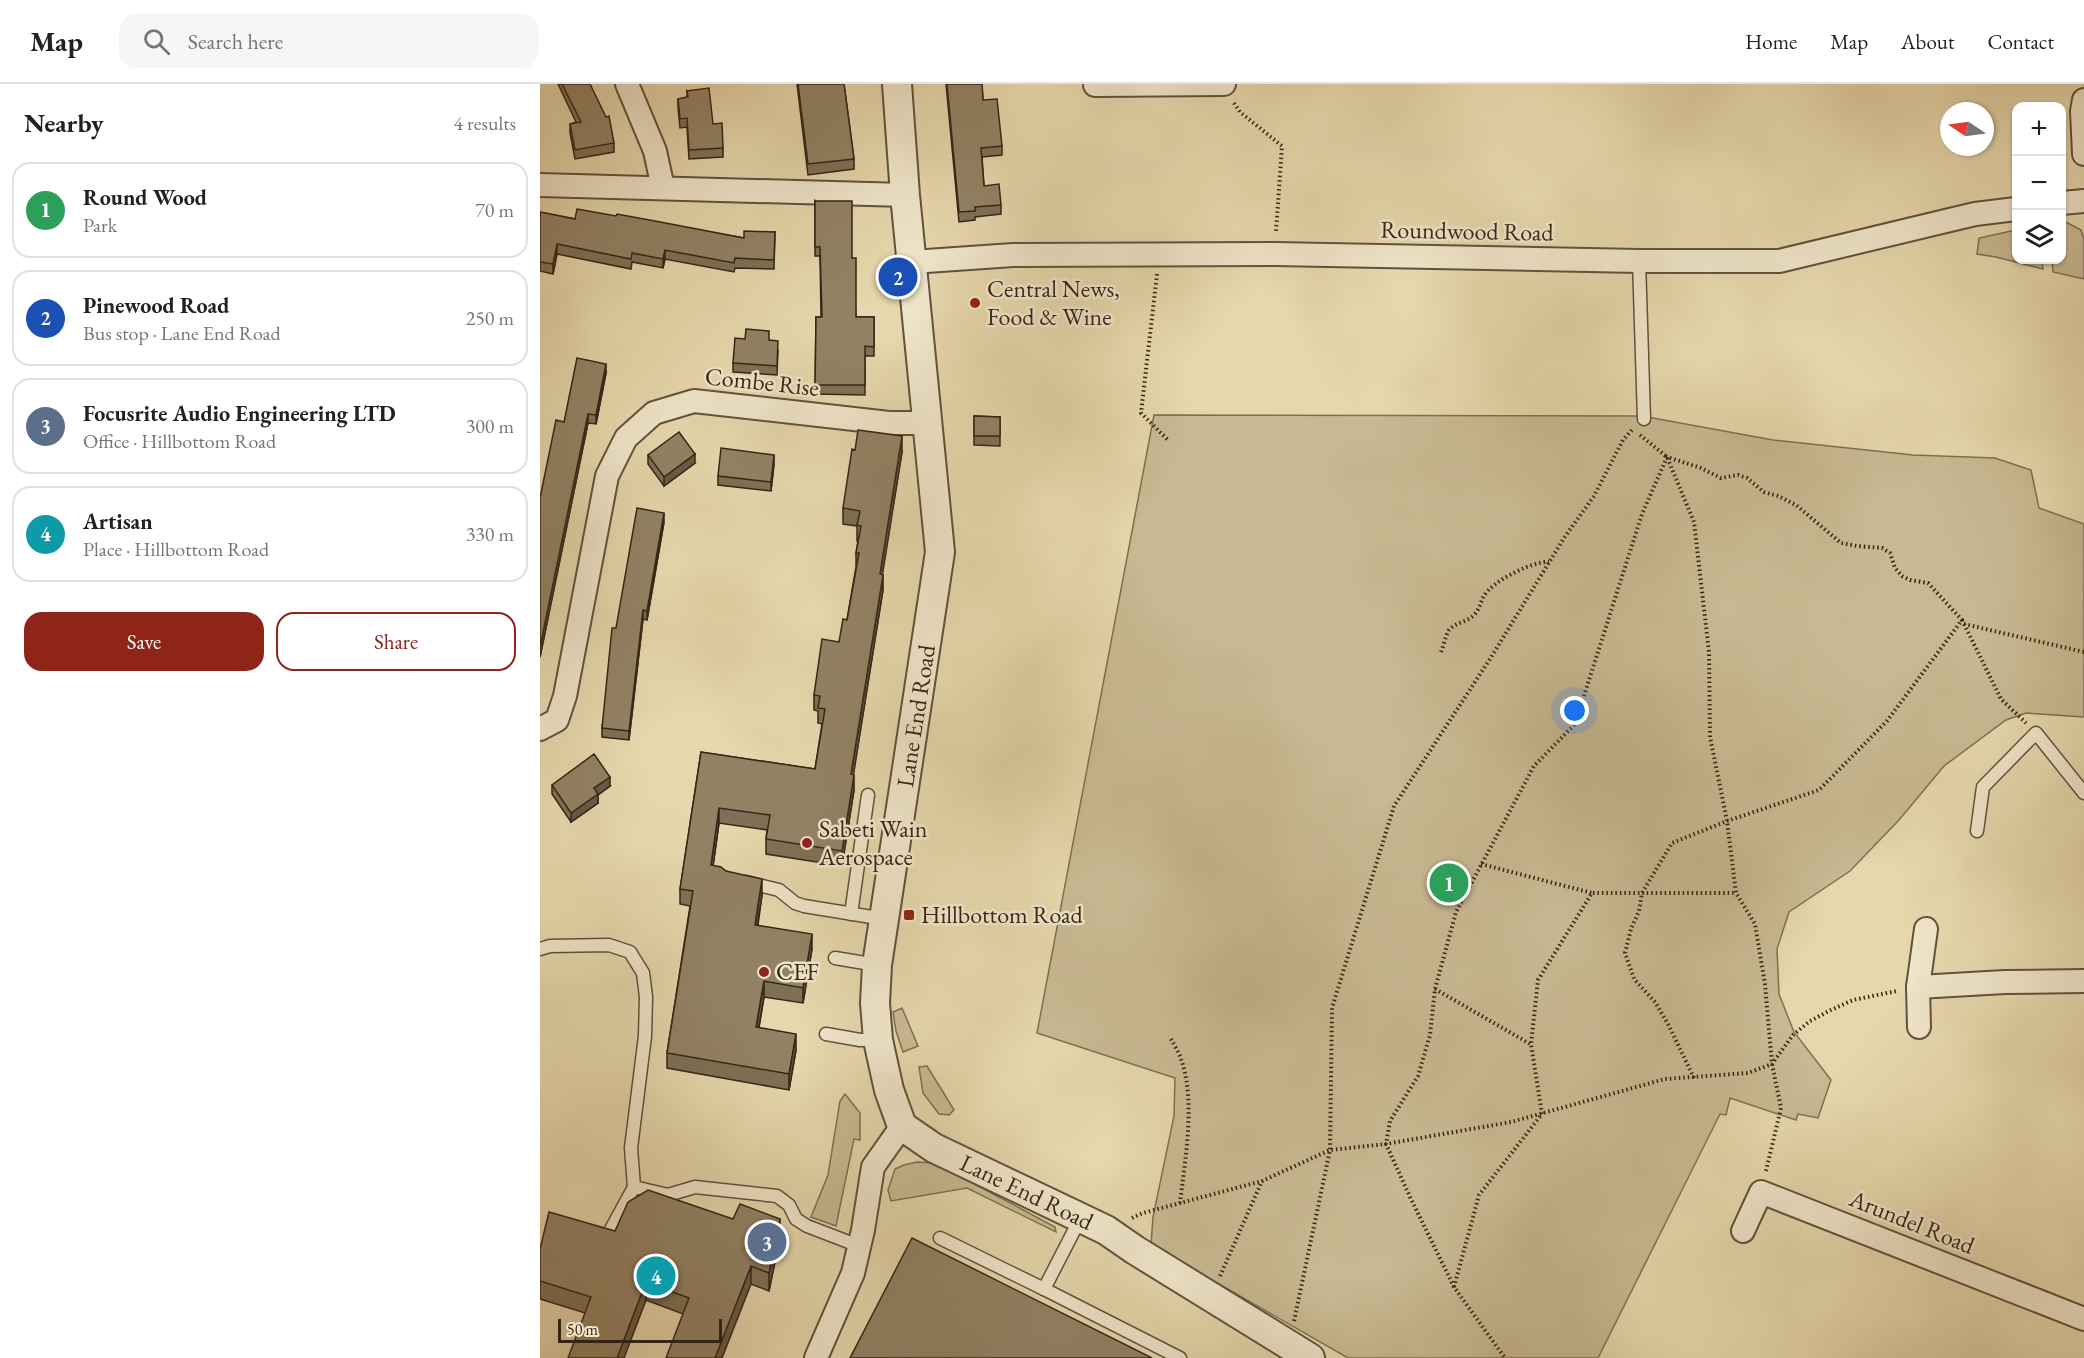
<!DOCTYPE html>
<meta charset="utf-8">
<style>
:root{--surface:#fff;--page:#f6f6f6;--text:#202124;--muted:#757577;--line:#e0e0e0;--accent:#8f2418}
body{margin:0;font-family:"EB Garamond",serif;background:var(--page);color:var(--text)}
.controls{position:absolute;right:18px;top:18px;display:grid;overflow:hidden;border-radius:12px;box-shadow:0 2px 4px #0004}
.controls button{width:54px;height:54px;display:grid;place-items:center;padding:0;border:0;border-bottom:2px solid var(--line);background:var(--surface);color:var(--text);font:30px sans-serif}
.compass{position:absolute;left:1400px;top:18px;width:54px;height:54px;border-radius:50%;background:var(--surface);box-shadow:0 2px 4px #0004;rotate:283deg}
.scale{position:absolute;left:18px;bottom:15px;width:164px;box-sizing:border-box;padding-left:6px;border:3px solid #362516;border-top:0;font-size:16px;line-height:21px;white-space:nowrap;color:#362516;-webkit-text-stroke:4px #efe5c9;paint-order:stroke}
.you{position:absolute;left:1035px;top:627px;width:21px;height:21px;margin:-15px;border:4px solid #fff;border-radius:50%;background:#1a73e8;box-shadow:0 0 0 9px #1a73e833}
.badge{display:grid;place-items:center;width:39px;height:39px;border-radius:50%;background:var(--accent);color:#fff;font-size:20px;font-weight:700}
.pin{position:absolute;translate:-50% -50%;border:3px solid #fff;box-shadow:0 2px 6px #0006}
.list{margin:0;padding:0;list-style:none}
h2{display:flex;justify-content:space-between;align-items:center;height:78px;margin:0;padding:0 24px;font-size:26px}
h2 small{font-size:20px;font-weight:400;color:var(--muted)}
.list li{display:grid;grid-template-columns:39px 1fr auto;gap:18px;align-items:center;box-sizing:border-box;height:96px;margin:0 12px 12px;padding:0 12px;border:2px solid var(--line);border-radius:18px}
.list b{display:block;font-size:22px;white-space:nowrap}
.list p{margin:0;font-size:20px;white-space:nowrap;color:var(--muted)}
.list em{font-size:20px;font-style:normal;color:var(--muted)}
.actions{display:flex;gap:12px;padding:18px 24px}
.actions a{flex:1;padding:14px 0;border:2px solid var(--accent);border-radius:18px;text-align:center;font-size:21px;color:var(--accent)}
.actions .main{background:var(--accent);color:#fff}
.icon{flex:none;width:33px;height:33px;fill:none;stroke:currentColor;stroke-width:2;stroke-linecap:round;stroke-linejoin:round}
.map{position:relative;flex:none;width:1544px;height:1274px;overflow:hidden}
header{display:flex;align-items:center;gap:36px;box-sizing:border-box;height:84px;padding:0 30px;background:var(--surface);border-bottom:2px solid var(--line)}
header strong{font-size:28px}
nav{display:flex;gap:33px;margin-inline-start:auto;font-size:21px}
.search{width:420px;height:54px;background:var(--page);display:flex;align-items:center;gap:15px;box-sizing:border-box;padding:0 21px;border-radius:18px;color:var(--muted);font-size:22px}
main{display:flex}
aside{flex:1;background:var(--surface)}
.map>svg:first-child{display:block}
</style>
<header>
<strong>Map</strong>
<div class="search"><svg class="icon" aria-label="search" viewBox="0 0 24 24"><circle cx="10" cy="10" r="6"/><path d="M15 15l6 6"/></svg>Search here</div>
<nav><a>Home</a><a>Map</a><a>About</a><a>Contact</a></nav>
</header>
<main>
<aside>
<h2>Nearby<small>4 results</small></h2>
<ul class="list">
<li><span class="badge" style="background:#2e9e5b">1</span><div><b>Round Wood</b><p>Park</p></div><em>70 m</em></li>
<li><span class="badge" style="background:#1a4fb4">2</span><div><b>Pinewood Road</b><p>Bus stop · Lane End Road</p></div><em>250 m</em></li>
<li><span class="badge" style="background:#5c6f8a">3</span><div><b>Focusrite Audio Engineering LTD</b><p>Office · Hillbottom Road</p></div><em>300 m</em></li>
<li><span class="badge" style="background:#0f9aa8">4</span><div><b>Artisan</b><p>Place · Hillbottom Road</p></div><em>330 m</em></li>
</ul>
<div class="actions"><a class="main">Save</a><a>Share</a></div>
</aside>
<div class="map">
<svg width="1544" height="1274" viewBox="0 0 1544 1274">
<rect width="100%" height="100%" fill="#e6d7ac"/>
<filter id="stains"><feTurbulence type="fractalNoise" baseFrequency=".00333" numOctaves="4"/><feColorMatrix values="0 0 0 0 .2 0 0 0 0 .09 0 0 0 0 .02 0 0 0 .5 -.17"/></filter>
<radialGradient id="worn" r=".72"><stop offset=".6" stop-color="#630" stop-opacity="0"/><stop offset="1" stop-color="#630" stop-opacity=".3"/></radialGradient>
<g fill="#c8b992" stroke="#7f6f54" stroke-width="1.5">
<path d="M1522,136L1541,146L1544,155V195L1513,188L1512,176H1522Z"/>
<path d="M1476,146V176H1502L1503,185L1456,173L1437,170L1439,154Z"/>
<path d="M614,331L1102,332L1233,356L1373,371L1455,374L1491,386L1499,424L1544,440V633L1486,629L1466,636L1404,682L1359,736L1310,787L1249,828L1237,865L1239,910L1254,948L1291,996L1278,1034L1258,1030L1256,1036L1190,1014L1186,1031L1180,1030L1058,1274H808L611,1161L613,1133L634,1032L635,994L497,949Z"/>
<path d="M362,924L378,962L363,968L356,947L353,928Z"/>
<path d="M387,982L414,1026L409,1031L399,1030L383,1009L379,983Z"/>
<path d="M305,1010L320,1029V1056L314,1055L296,1142L271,1133L288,1091L300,1017Z"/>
<path d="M377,1078L395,1079L515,1143L516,1148L427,1104L351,1117L348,1106L355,1085L364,1081Z"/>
</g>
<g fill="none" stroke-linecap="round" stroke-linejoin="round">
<g stroke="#62523c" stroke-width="15">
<g id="service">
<path d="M1099,177L1104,335"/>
<path d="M1437,747L1443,703L1496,649L1544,709"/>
<path d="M206,798L239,806L255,819L264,822L344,835"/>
<path d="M311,830L328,711"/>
<path d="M0,865L10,862L69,861L90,868L103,889L106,913L105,952L91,1064L94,1103"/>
<path d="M295,874L337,881"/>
<path d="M286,950L320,956H338"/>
<path d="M541,1133L504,1205L640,1274"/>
<path d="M70,1147L94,1103L128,1111L155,1103L237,1112L249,1121L256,1135L267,1142L319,1162"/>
<path d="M400,1154L504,1205"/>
</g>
</g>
<g stroke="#62523c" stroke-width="26">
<g id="minor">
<path d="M87,0L115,67L123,104"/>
<path d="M555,1L684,0"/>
<path d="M1544,16L1542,27L1544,70"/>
<path d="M0,101L365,111"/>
<path d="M1522,119L1544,117"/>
<path d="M372,178L473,171L735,170L1099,177H1239L1435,130L1476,125"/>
<path d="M0,645L17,636L25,612L67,392L86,354L114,329L154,317L349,339H387"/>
<path d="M1378,903L1465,898L1544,897"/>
<path d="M1379,943L1378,903L1386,845"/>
<path d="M1203,1147L1221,1108L1544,1235"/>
<path d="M276,1274L313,1189L323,1146L333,1083L362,1042"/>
</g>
</g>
<g stroke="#62523c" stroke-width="32">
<g id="tertiary">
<path id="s1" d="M357,0L365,111L400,468L337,881L335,919L338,956L349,1006L362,1042L394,1064L566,1146L595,1166L770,1274"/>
</g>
</g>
<g stroke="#362516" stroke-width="4" stroke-dasharray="1.5 3" stroke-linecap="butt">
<path d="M694,19L700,28L742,62L736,148"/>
<path d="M617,190L601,329L629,357"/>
<path d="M1100,351L1127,373L1154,438L1169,568L1170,653L1187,737L1196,809L1215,840L1225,900L1232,980L1241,1024L1226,1087"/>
<path d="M1422,536L1461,615L1486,639"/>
<path d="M1424,540L1544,568"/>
<path d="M901,568C904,561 905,553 909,546C915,539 926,538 933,532C940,525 940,519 944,512C952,497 993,477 1009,478"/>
<path d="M941,780L1052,809"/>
<path d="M895,905L990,960"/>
<path d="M631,955C634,961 639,968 641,975C656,1017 645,1076 640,1119"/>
<path d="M1154,994L1128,940L1115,918L1094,895L1085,869L1091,845L1099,827L1102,809H1196"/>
<path d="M592,1134L603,1129L722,1097L790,1066L846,1060L971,1038L1125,995L1208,989L1232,980L1253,951L1270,937L1291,926L1313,916L1357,907"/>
<path d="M680,1192L722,1097"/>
<path d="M914,1203L939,1111L1002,1030L991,960L998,896L1052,809H1102L1132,759L1187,737L1279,706L1347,637L1422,536L1388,499L1370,496L1362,492L1355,484L1350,469L1342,464L1317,462L1301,459L1256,421L1238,412L1224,408L1207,394L1198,391L1181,394L1161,384L1127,373L1102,430L1035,640L994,682L916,828L895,905L890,951L878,992L850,1037L846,1060L870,1113L914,1203L965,1274"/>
<path d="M754,1237L790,1066L792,924L854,722L950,575L1024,454L1054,412L1083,356L1092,346"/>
</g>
<use href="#service" stroke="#efe5c9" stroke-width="12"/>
<use href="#minor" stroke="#efe5c9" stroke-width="22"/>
<use href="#tertiary" stroke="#efe5c9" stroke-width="28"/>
</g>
<g fill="#7e7056" stroke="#362516" stroke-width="1.5">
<path d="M18,0H50L74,59V68L35,75L30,49V40L36,38Z"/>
<path d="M257,0H304L314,75V85L268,91Z"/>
<path d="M406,0H442L443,16L462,62V71L442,73L444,102L461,121V130L435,133V136L419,138Z"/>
<path d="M147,7L173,40L183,64V73L149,75L147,43L140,44L138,24V15L147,13Z"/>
<path d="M275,117L312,174L316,233H334V272H325V311L275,310L276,233H281L280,172H275Z"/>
<path d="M0,128L35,135L76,132L204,154L235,148L234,185L195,184L194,188L125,175L123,184L92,178L91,185L17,170L13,190L0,187Z"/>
<path d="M229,256L238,266L237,291L193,288V279Z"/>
<path d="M66,289L56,340L48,339L0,573V414L24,338Z"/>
<path d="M434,332L460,333V362L434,361Z"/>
<path d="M362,368L342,490L343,506L313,691L314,706L302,782L226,770V755L227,746L179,739L173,782L186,787L222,811L218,841L272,865L263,919L224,913L219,944L256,966L249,1006L127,984V969L150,822L140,820V805L161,668L275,685L282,640L278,639V627L274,626V611L299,558L307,536L316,483V469L318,457H317V442L303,440V424Z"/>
<path d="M108,371L155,379L124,402L108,380Z"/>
<path d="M234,380L231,407L178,401V392Z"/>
<path d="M124,438L107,536L103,535L89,656L62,653V644L76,544Z"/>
<path d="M12,701L70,702L58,711V719L31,738L12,710Z"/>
<path d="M75,1147L240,1153L229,1207L211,1200L143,1230L106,1216L45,1229L0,1215V1165Z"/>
</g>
<g fill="#665b46" stroke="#362516" stroke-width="1.5">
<path d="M17,160V170L13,190V180Z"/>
<path d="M125,166V175L123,184V175Z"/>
<path d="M66,280V289L56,340V331Z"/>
<path d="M48,330V339L0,573V563Z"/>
<path d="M362,352V368L340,506V490Z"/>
<path d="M155,370V379L124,402V393Z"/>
<path d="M234,371V380L231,407V398Z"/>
<path d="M124,429V438L107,536V527Z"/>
<path d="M343,491V506L311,706V690Z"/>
<path d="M103,526V535L89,656V647Z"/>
<path d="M314,691V706L302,782V767Z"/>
<path d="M70,693V702L58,711V719L31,738V729L54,704Z"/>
<path d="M179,724V739L171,797V781Z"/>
<path d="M222,795V811L215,856V841Z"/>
<path d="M272,850V865L263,919V904Z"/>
<path d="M224,897V913L216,959V943Z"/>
<path d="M256,950V966L249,1006V990Z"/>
<path d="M240,1135V1153L229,1207V1189Z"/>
<path d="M211,1182V1200L182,1274H175Z"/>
<path d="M106,1198V1216L84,1274H77Z"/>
</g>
<g fill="#928264" stroke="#362516" stroke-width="1.5">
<path d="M22,0H50L66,33L69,32L74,59L35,66L30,40L41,38Z"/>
<path d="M258,0H304L314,75L268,80Z"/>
<path d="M407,0H442L443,16L457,15L462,62L441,64L444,102L459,100L461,121L435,123V127L419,128Z"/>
<path d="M169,4L173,40L182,39L183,64L149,66L147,34L140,35L138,15L148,13L147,7Z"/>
<path d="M275,117H312V174H316V233H334V263L325,262V301H275L276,233H282L280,163H275Z"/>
<path d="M37,125L76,132L77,130L115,137L204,154V147L235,148L234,176L195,174L194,179L125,166L123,175L92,169L91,175L17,160L13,180L0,178V128L35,135Z"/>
<path d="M206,245L229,247V256L238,257L237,282L193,279L195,254L205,255Z"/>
<path d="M37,274L66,280L56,331L48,330L0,563V414L16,336L24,338Z"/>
<path d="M434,332L460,333V352H434Z"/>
<path d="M318,346L362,352L340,490L343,491L311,690L314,691L302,767L226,755L230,731L179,724L171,781L181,783L186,787L222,795L215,841L272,850L263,904L224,897L216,943L256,950L249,990L127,969L153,807L140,805L161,668L275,685L285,625L278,624L280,612L274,611L282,555L299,558L303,535L307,536L319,469H316L321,442L317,441L320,427L303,424L312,365L315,366Z"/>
<path d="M139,348L155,370L124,393L108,371Z"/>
<path d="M181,364L234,371L231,398L178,392Z"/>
<path d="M97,424L124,429L107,527L103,526L89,647L62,644L72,544H76Z"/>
<path d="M54,670L70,693L54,704L58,710L31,729L12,701Z"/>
<path d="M108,1106L193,1135L200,1120L240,1135L229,1189L211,1182L175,1274H126L149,1214L106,1198L77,1274H28L51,1213L0,1197V1165L9,1128L75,1147L88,1118Z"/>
<path d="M372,1154L612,1274H310Z"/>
</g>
<g fill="#8f2418" stroke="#efe5c9" stroke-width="2">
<circle cx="435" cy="219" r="6"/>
<circle cx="267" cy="759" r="6"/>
<rect x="363" y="825" width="12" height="12" rx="3"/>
<circle cx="224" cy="888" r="6"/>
</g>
<g text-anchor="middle" stroke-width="5" stroke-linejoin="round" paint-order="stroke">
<g font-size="24" fill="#362516" stroke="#efe5c9">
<text transform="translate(927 147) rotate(1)" y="8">Roundwood Road</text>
<text transform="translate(222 298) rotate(6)" y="8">Combe Rise</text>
<text transform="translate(376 632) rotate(-81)" y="8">Lane End Road</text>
<text dy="8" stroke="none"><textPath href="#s1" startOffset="1194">Lane End Road</textPath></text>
<text transform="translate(1372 1138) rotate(22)" y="8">Arundel Road</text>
</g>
<g font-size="24" fill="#362516" stroke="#efe5c9" text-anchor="start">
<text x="447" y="213">Central News,<tspan x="447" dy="28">Food &amp; Wine</tspan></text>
<text x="279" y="753">Sabeti Wain<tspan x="279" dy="28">Aerospace</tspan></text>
<text x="381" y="839">Hillbottom Road</text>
<text x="236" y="896">CEF</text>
</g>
</g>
<rect width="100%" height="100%" filter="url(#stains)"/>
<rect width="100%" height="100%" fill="url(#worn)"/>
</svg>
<div class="controls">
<button>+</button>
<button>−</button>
<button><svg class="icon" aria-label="layers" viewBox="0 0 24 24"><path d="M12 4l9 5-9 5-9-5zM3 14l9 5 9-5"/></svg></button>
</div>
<svg class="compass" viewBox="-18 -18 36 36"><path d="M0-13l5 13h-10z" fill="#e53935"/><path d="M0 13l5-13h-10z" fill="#757577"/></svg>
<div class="scale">50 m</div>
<div class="you"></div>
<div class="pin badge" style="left:909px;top:799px;background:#2e9e5b">1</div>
<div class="pin badge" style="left:358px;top:193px;background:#1a4fb4">2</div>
<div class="pin badge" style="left:227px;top:1158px;background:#5c6f8a">3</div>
<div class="pin badge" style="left:116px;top:1192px;background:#0f9aa8">4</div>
</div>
</main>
